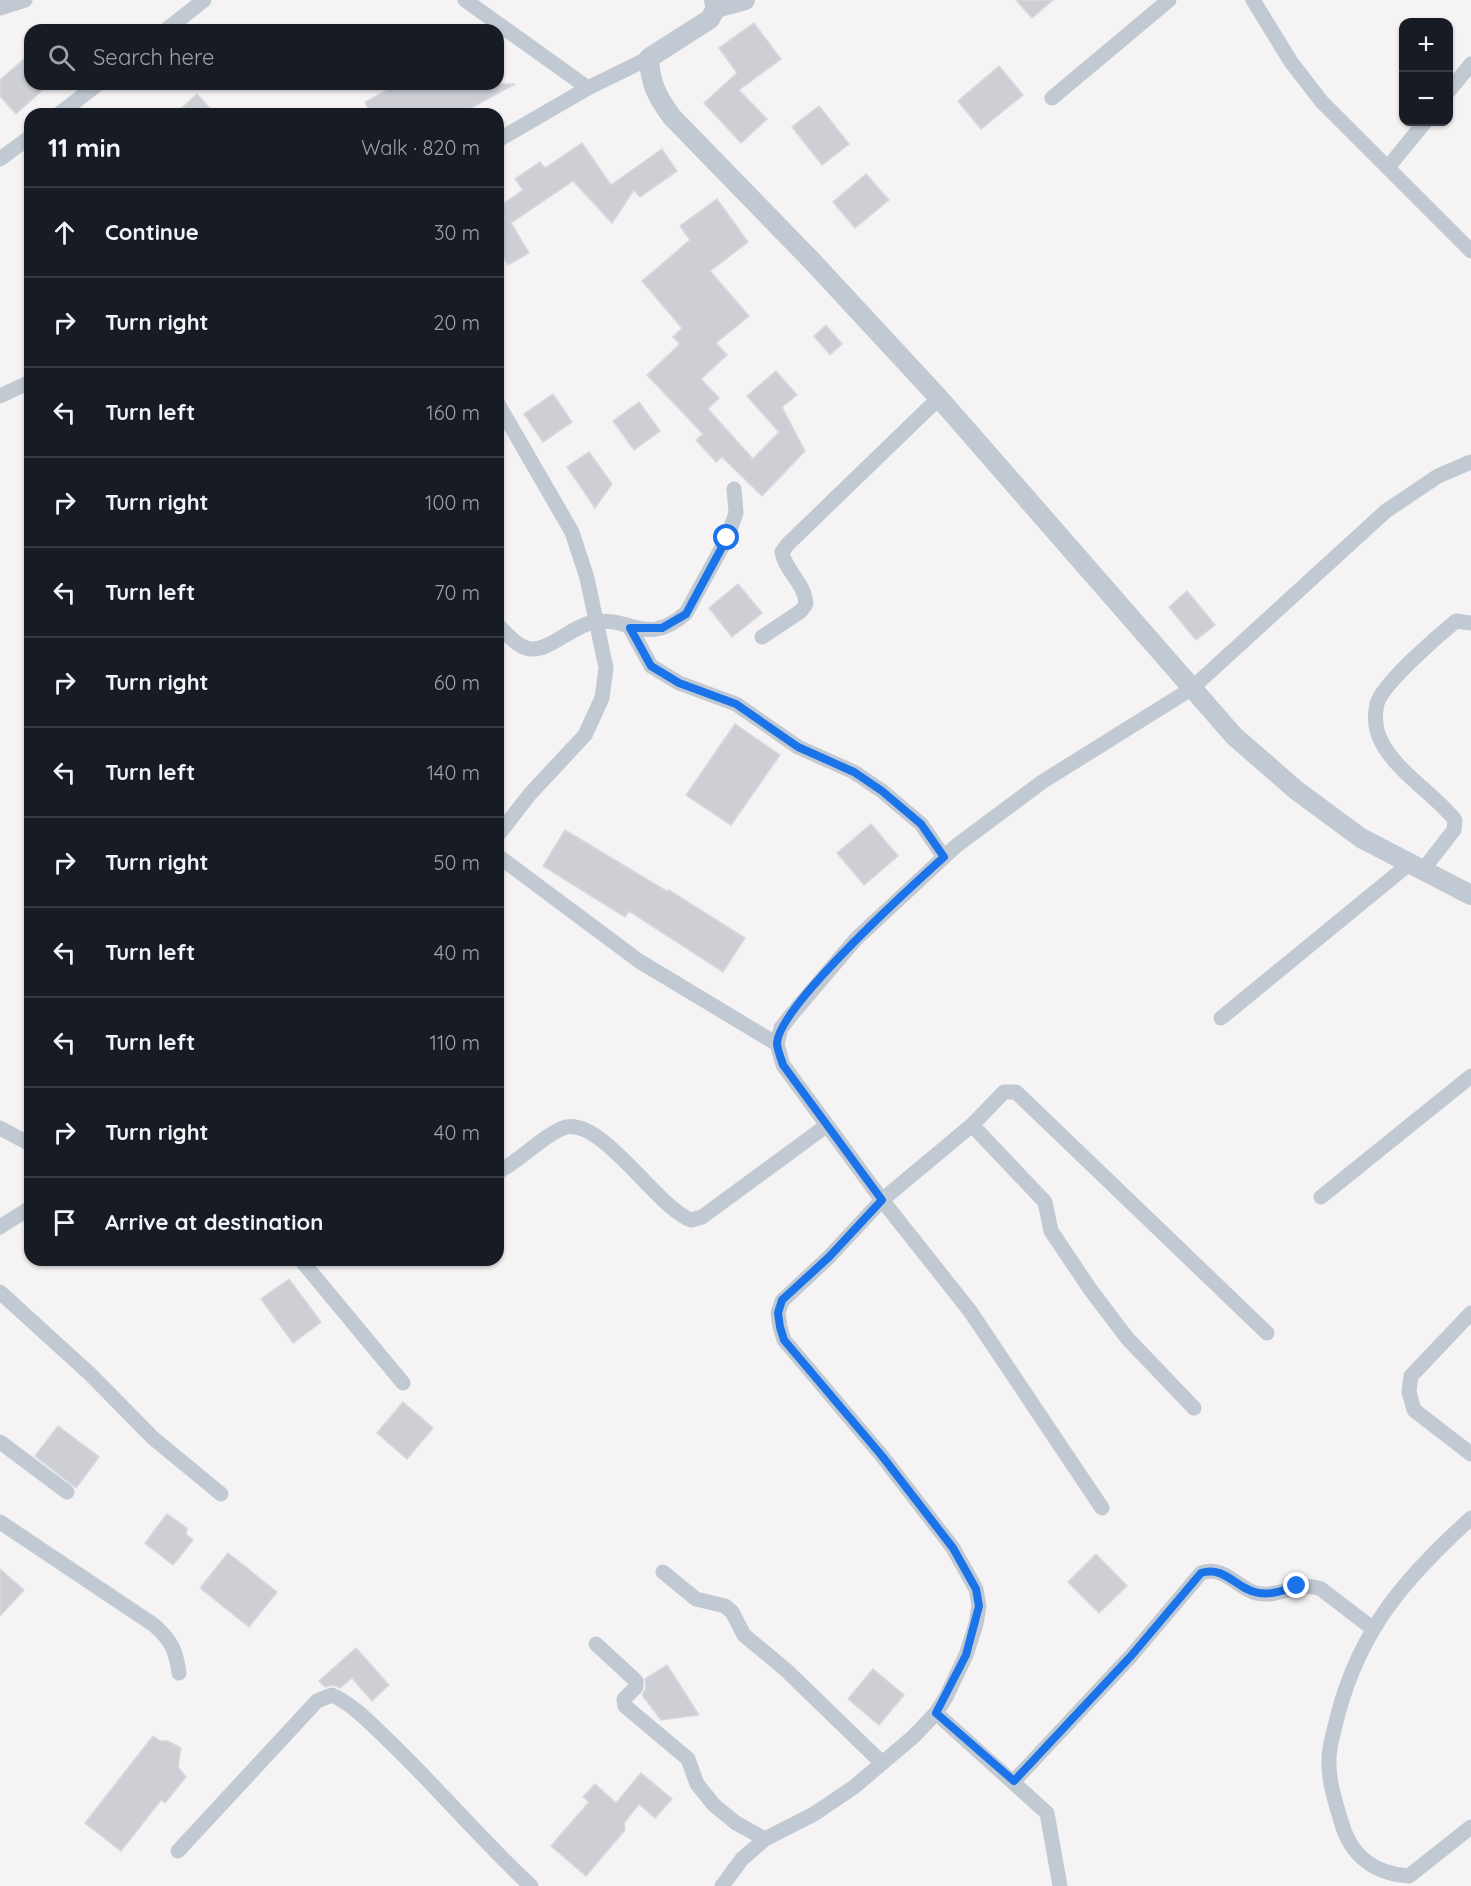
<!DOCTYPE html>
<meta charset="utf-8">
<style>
:root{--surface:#171b24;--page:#242831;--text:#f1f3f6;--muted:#9ea1a6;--line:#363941}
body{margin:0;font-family:Quicksand,sans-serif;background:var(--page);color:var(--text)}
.controls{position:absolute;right:18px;top:18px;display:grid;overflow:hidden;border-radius:12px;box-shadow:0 2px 4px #0004}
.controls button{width:54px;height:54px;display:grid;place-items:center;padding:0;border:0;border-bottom:2px solid var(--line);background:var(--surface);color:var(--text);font:30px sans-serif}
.stop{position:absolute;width:18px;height:18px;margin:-14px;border:4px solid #1a73e8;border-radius:50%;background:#fff}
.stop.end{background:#1a73e8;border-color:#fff;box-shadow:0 2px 6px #0008}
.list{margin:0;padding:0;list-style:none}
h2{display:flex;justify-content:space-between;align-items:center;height:78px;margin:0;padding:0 24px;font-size:26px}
h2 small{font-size:20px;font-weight:400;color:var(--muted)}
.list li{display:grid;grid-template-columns:39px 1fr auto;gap:18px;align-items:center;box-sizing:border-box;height:90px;padding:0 24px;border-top:2px solid var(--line)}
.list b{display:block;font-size:22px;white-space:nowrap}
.list em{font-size:20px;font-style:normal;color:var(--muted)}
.icon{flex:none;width:33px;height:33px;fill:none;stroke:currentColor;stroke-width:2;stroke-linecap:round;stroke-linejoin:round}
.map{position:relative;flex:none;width:1471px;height:1886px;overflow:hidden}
.search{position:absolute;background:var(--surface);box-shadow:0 2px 4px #0004;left:24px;top:24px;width:480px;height:66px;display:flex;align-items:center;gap:15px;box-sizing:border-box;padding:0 21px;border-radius:18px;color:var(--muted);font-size:22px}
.panel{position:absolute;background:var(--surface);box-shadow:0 2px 4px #0004;left:24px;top:108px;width:480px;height:1158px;border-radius:18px}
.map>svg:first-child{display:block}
</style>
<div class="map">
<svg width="1471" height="1886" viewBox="0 0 1471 1886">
<rect width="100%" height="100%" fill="#f5f3f3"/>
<g fill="#cdcfd5" stroke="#d7d9de" stroke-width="1.5">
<path d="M1016,0H1053L1032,18Z"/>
<path d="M754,23L781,59L739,90L767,119L741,143L704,103L737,73L719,48Z"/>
<path d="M30,54V84H49L16,114L0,96V80Z"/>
<path d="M999,66L1023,95L981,129L958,101Z"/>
<path d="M398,84H515L460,114H371L365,102Z"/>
<path d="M197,94L215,114H175Z"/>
<path d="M819,106L849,144L822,165L792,127Z"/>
<path d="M582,143L611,185L662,149L677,171L640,197L634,190L612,223L573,181L511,223L529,253L508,265L498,249V202L500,206L523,190L515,179L540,162L545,168Z"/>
<path d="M866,174L889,200L855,228L833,202Z"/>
<path d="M717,199L748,242L710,271L749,316L716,343L727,355L701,379L719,398L708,409L753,459L779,432L747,396L776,371L797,395L782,407L805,451L762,496L722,457L716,462L696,440L703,434L647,375L680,344L673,337L682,328L642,281L690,240L680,226Z"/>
<path d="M826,325L842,344L830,355L814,336Z"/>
<path d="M553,394L572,422L543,442L524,414Z"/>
<path d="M639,402L660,431L634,450L613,421Z"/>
<path d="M589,452L612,484L595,508L567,467Z"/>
<path d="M738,584L762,613L732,637L709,608Z"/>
<path d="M1187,591L1215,625L1196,640L1169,607Z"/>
<path d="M735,724L780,755L731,825L686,795Z"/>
<path d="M871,824L898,856L864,885L837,853Z"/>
<path d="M565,830L668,892L669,890L745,938L723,972L629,911L625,917L543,866Z"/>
<path d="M289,1279L321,1322L293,1343L261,1299Z"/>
<path d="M403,1402L433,1428L407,1459L377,1433Z"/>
<path d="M58,1426L99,1457L76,1488L35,1456Z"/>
<path d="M167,1514L187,1528L186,1534L193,1540L173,1565L145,1543Z"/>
<path d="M228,1553L277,1592L249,1627L200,1588Z"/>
<path d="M1096,1554L1127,1586L1099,1613L1068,1582Z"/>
<path d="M0,1569L24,1590L0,1616Z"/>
<path d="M356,1648L389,1685L372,1701L352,1678L340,1688L333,1685L325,1687L319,1681Z"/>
<path d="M667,1665L699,1715L661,1720L642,1695L646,1688L645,1679Z"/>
<path d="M873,1669L904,1695L879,1725L848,1699Z"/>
<path d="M153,1736L160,1741H168L181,1748L178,1767L186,1777L165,1803L161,1800L121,1851L85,1823Z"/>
<path d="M641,1773L672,1799L655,1818L639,1804L624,1823L625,1830L586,1876L551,1846L589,1802L583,1797L595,1784L616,1803Z"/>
</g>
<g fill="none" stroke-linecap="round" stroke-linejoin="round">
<g stroke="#c1cad2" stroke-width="15">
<path d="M465,0L588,88"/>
<path d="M1253,0L1291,62L1322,102L1471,251"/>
<path d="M0,8L25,0"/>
<path d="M166,30L204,0"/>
<path d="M1448,92L1471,64"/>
<path d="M1052,98L1169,0"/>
<path d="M59,114L98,84"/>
<path d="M498,140L588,88L649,58"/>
<path d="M0,159L30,137"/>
<path d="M1389,166L1425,122"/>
<path d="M0,396L30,382"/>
<path d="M498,404L572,532L587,578L606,668L602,698L585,735L530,794L498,835"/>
<path d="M498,625C507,634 518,648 531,649C549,651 574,625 594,622C631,616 646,648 686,613L727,538L736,513L734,489"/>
<path d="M630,628L651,666L679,683L736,704L798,747L854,772L882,791L921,824L944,857"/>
<path d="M762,637L801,611L806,604C805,583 785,571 782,552L788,544L939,398"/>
<path d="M498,856L639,961L777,1044L781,1028L792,1014L856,939L956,846L1042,782L1191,689L1386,511L1438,476L1471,462"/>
<path d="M1422,871L1454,830L1455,820C1436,797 1411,781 1393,759C1379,742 1372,726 1377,704C1381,685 1440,634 1456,621L1471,623"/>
<path d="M1221,1018L1409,864"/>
<path d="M972,1125L1045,1202L1051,1231L1090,1289L1127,1338L1194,1408"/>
<path d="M0,1128L30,1144"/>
<path d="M498,1172C521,1160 541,1137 563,1128C600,1114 656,1207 691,1220L702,1217L826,1126"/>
<path d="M1321,1197L1471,1076"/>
<path d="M0,1227L30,1208"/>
<path d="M301,1260L403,1383"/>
<path d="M0,1292L90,1374L153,1438L221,1494"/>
<path d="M1471,1313L1411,1376L1409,1392L1414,1410L1471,1454"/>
<path d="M0,1442L67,1492"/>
<path d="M1102,1508L970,1311L882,1200L972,1125L1004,1092H1016L1267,1333"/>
<path d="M1471,1518C1406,1577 1361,1628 1338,1714C1335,1728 1329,1744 1329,1759C1328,1780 1335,1801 1341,1821C1350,1855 1374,1874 1409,1876L1471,1827"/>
<path d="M0,1522L154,1625C171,1640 176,1650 179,1673"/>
<path d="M663,1572L696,1599L725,1606L732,1612L744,1635L786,1670L882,1763"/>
<path d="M596,1644L636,1681V1687L624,1699L625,1706L688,1759L697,1784L714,1805L736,1823L765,1839"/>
<path d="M936,1713L1047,1813L1060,1886"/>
<path d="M1014,1781L1131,1656L1201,1573C1224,1565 1236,1587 1256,1593C1279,1599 1298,1580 1321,1589L1372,1628"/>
<path d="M178,1851L317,1701L332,1695C354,1705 372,1725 389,1741C438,1788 481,1840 531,1886"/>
<path d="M722,1886L742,1859L765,1839L814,1814L854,1787L913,1737L936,1713L946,1697L966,1655L976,1624L979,1606L976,1589L953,1548L882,1456L784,1340L780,1327L778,1313L782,1301L829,1257L882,1200L783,1065L777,1044"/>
</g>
<g stroke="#c1cad2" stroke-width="20">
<path d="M714,0L716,8L710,19L649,58C650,83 657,97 672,117L812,261L939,398L1234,736L1296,790L1361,838L1471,895"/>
<path d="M716,8L745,0"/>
</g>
</g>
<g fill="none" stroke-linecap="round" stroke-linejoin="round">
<path stroke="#1a73e8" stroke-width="8" d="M727,538L686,614L662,628H630L651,666L679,683L736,704L798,747L854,772L882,791L921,824L944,857C913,885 779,1006 777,1043C777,1049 781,1058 783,1065L882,1200L829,1257L782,1300L778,1313L780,1327L784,1340L882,1456L953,1548L976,1589L979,1606L966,1655L936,1713L1014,1781L1131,1656L1201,1573C1225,1565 1237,1590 1259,1593C1272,1595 1285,1590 1297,1586"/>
</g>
</svg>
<div class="controls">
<button>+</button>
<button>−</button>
</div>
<div class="stop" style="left:727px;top:538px"></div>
<div class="stop end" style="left:1297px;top:1586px"></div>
<div class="search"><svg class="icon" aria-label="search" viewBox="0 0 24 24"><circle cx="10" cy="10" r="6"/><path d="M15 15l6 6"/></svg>Search here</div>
<section class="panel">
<h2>11 min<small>Walk · 820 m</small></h2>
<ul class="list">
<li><svg class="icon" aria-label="ahead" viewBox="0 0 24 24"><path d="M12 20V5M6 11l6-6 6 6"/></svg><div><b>Continue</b></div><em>30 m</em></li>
<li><svg class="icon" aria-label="right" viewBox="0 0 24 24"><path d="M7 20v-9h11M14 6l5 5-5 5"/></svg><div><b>Turn right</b></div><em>20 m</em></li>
<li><svg class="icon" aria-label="left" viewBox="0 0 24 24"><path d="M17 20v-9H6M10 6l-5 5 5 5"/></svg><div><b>Turn left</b></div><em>160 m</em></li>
<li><svg class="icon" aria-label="right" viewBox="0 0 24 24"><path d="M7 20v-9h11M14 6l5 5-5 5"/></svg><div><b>Turn right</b></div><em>100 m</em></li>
<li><svg class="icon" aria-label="left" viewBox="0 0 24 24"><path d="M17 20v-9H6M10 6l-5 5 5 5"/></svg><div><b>Turn left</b></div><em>70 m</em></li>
<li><svg class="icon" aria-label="right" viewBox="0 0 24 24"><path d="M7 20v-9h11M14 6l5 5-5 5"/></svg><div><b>Turn right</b></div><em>60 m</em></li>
<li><svg class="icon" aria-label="left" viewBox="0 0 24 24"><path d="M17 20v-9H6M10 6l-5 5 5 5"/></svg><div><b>Turn left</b></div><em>140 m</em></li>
<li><svg class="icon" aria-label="right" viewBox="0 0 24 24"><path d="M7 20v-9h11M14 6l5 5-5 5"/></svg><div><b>Turn right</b></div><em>50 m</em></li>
<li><svg class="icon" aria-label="left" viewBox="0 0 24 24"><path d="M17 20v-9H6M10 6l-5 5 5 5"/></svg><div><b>Turn left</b></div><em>40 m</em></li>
<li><svg class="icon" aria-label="left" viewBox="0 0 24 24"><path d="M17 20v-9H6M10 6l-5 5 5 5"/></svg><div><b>Turn left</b></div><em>110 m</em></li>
<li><svg class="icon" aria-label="right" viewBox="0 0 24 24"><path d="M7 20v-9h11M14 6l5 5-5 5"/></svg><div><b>Turn right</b></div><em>40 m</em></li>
<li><svg class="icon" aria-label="arrive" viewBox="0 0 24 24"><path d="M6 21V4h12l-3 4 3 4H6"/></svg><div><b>Arrive at destination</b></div></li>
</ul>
</section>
</div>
